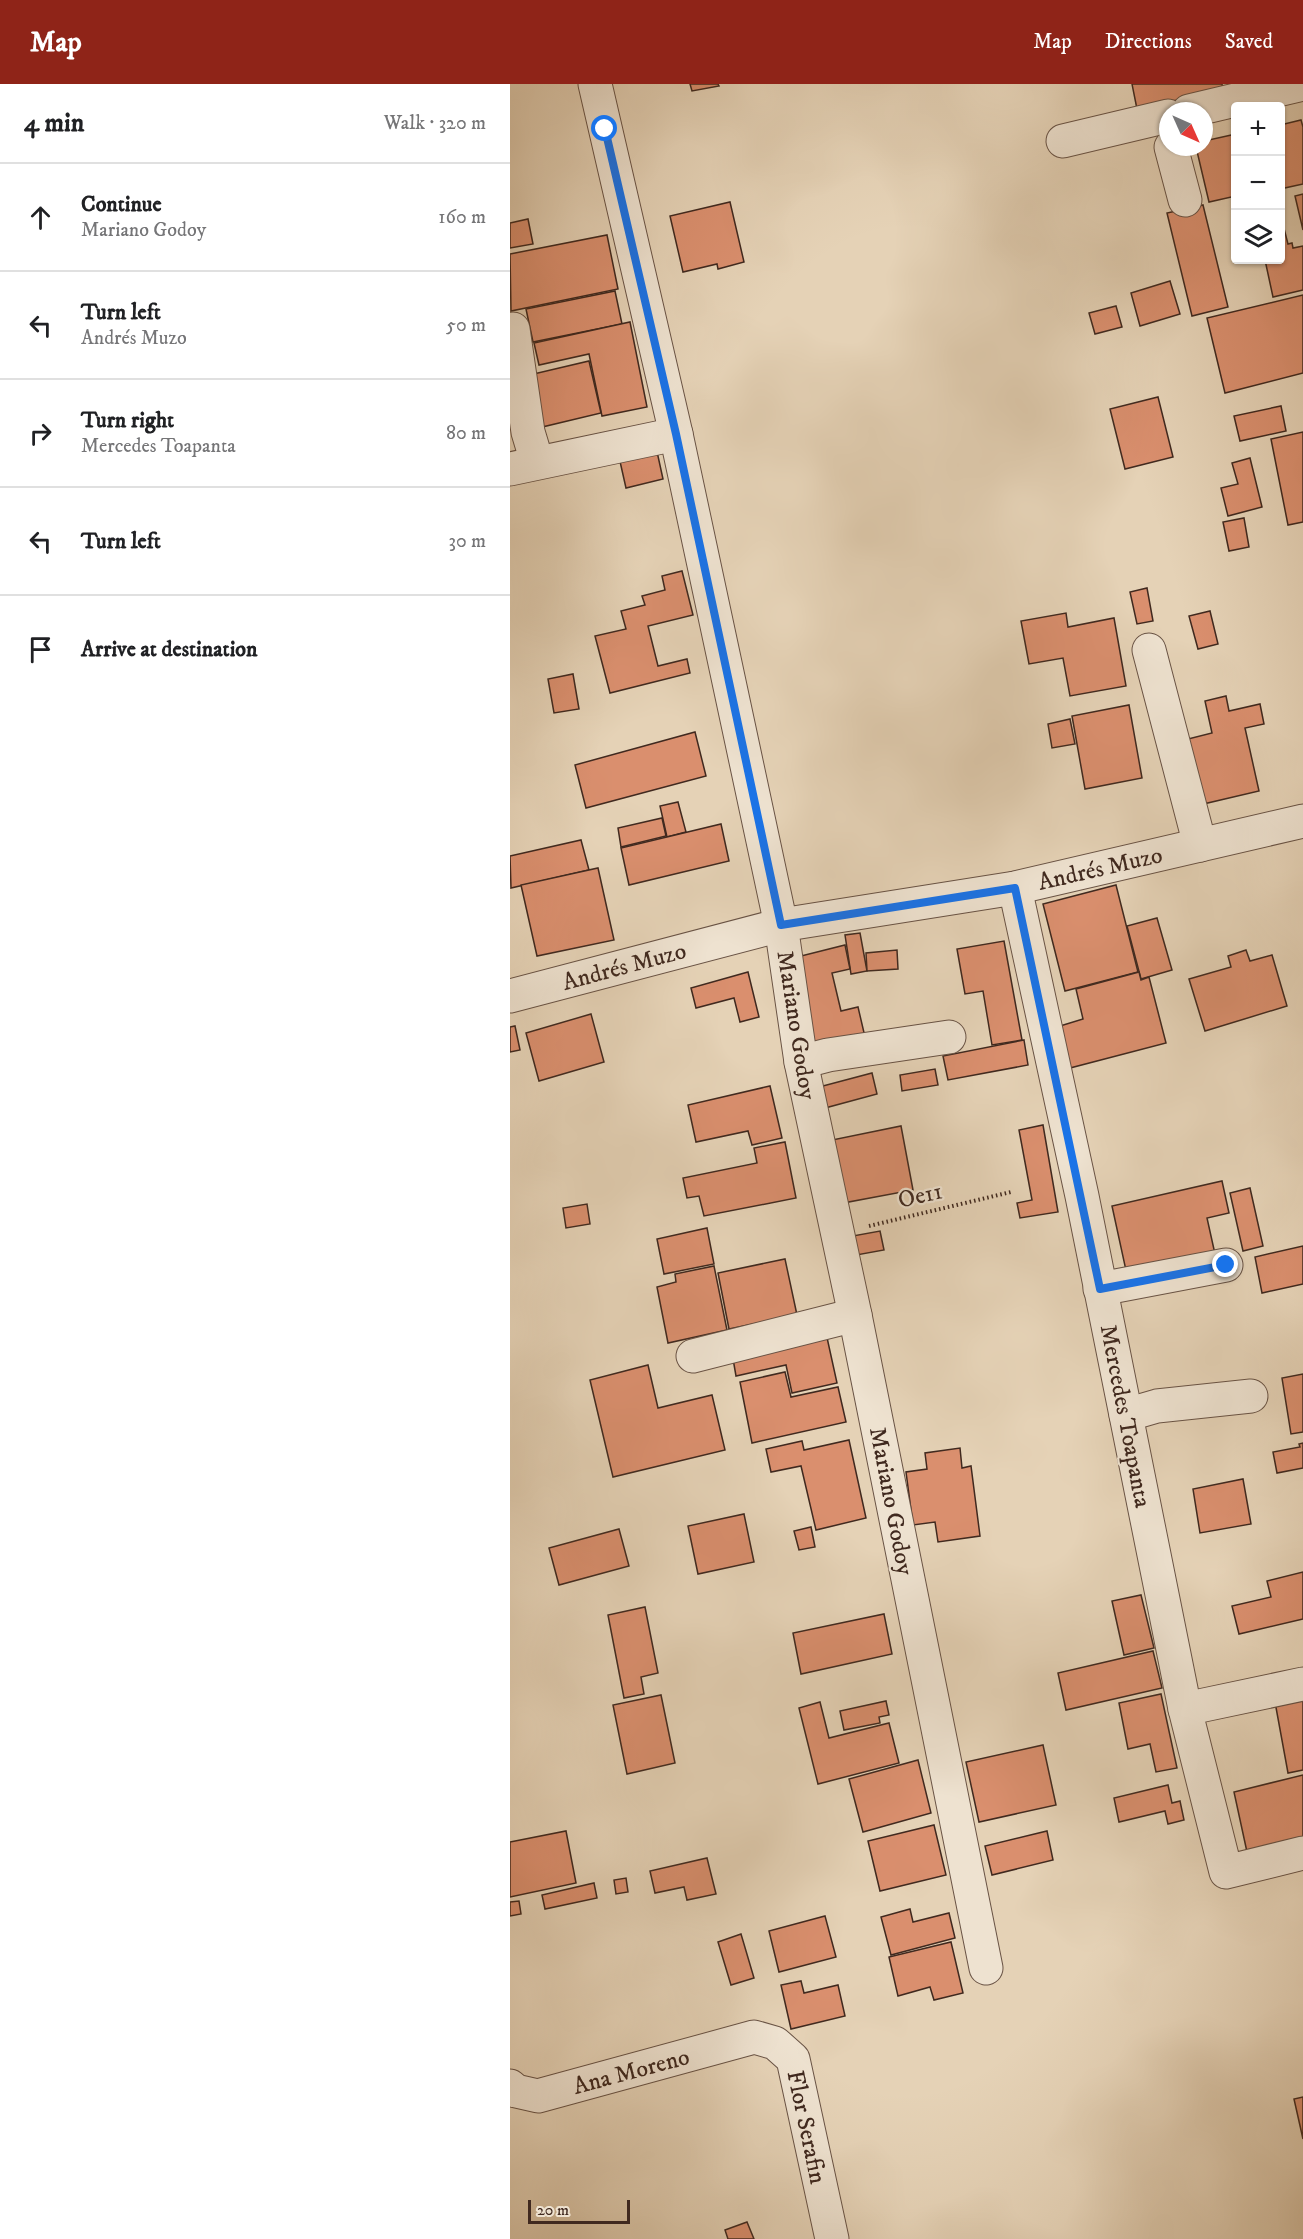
<!DOCTYPE html>
<meta charset="utf-8">
<style>
:root{--surface:#fff;--page:#f6f6f6;--text:#202124;--muted:#757577;--line:#e0e0e0;--accent:#8f2418}
body{margin:0;font-family:"IM FELL DW Pica",serif;background:var(--page);color:var(--text)}
.controls{position:absolute;right:18px;top:18px;display:grid;overflow:hidden;border-radius:6px;box-shadow:0 2px 4px #0004}
.controls button{width:54px;height:54px;display:grid;place-items:center;padding:0;border:0;border-bottom:2px solid var(--line);background:var(--surface);color:var(--text);font:30px sans-serif}
.compass{position:absolute;left:649px;top:18px;width:54px;height:54px;border-radius:50%;background:var(--surface);box-shadow:0 2px 4px #0004;rotate:135deg}
.scale{position:absolute;left:18px;bottom:15px;width:102px;box-sizing:border-box;padding-left:6px;border:3px solid #40291f;border-top:0;font-size:16px;line-height:21px;white-space:nowrap;color:#40291f;-webkit-text-stroke:4px #eee2d0;paint-order:stroke}
.stop{position:absolute;width:18px;height:18px;margin:-14px;border:4px solid #1a73e8;border-radius:50%;background:#fff}
.stop.end{background:#1a73e8;border-color:#fff;box-shadow:0 2px 6px #0008}
.list{margin:0;padding:0;list-style:none}
h2{display:flex;justify-content:space-between;align-items:center;height:78px;margin:0;padding:0 24px;font-size:26px}
h2 small{font-size:20px;font-weight:400;color:var(--muted)}
.list li{display:grid;grid-template-columns:39px 1fr auto;gap:18px;align-items:center;box-sizing:border-box;height:108px;padding:0 24px;border-top:2px solid var(--line)}
.list b{display:block;font-size:22px;white-space:nowrap}
.list p{margin:0;font-size:20px;white-space:nowrap;color:var(--muted)}
.list em{font-size:20px;font-style:normal;color:var(--muted)}
.icon{flex:none;width:33px;height:33px;fill:none;stroke:currentColor;stroke-width:2;stroke-linecap:round;stroke-linejoin:round}
.map{position:relative;flex:none;width:793px;height:2155px;overflow:hidden}
header{display:flex;align-items:center;gap:36px;box-sizing:border-box;height:84px;padding:0 30px;background:var(--accent);color:#fff}
header strong{font-size:28px}
nav{display:flex;gap:33px;margin-inline-start:auto;font-size:21px}
main{display:flex}
aside{flex:1;background:var(--surface)}
.map>svg:first-child{display:block}
</style>
<header>
<strong>Map</strong>
<nav><a>Map</a><a>Directions</a><a>Saved</a></nav>
</header>
<main>
<aside>
<h2>4 min<small>Walk · 320 m</small></h2>
<ul class="list">
<li><svg class="icon" aria-label="ahead" viewBox="0 0 24 24"><path d="M12 20V5M6 11l6-6 6 6"/></svg><div><b>Continue</b><p>Mariano Godoy</p></div><em>160 m</em></li>
<li><svg class="icon" aria-label="left" viewBox="0 0 24 24"><path d="M17 20v-9H6M10 6l-5 5 5 5"/></svg><div><b>Turn left</b><p>Andrés Muzo</p></div><em>50 m</em></li>
<li><svg class="icon" aria-label="right" viewBox="0 0 24 24"><path d="M7 20v-9h11M14 6l5 5-5 5"/></svg><div><b>Turn right</b><p>Mercedes Toapanta</p></div><em>80 m</em></li>
<li><svg class="icon" aria-label="left" viewBox="0 0 24 24"><path d="M17 20v-9H6M10 6l-5 5 5 5"/></svg><div><b>Turn left</b></div><em>30 m</em></li>
<li><svg class="icon" aria-label="arrive" viewBox="0 0 24 24"><path d="M6 21V4h12l-3 4 3 4H6"/></svg><div><b>Arrive at destination</b></div></li>
</ul>
</aside>
<div class="map">
<svg width="793" height="2155" viewBox="0 0 793 2155">
<rect width="100%" height="100%" fill="#e5d2b6"/>
<filter id="stains"><feTurbulence type="fractalNoise" baseFrequency=".00333" numOctaves="4"/><feColorMatrix values="0 0 0 0 .2 0 0 0 0 .09 0 0 0 0 .02 0 0 0 .5 -.17"/></filter>
<radialGradient id="worn" r=".72"><stop offset=".6" stop-color="#630" stop-opacity="0"/><stop offset="1" stop-color="#630" stop-opacity=".3"/></radialGradient>
<g fill="#da8f6e" stroke="#40291f" stroke-width="1.5">
<path d="M180,0H208L209,2L182,7Z"/>
<path d="M622,0H712L713,6L627,25Z"/>
<path d="M791,36L793,43V100L770,105V41Z"/>
<path d="M726,50V112L699,118L686,63H694V57Z"/>
<path d="M793,110V146L785,112Z"/>
<path d="M220,118L234,178L208,185L207,180L173,188L160,132Z"/>
<path d="M693,121L718,223L682,232L657,129Z"/>
<path d="M770,129L778,160L782,159L783,164L793,162V206L763,213L755,176H770Z"/>
<path d="M18,135L23,160L0,164V139Z"/>
<path d="M97,151L108,205L1,227L0,170Z"/>
<path d="M660,197L670,230L630,242L621,209Z"/>
<path d="M105,207L112,240L23,258L16,225Z"/>
<path d="M793,211V289L715,309L697,234Z"/>
<path d="M606,222L612,243L585,250L579,229Z"/>
<path d="M120,238L137,323L92,332L79,270L29,281L24,259Z"/>
<path d="M79,277L91,329L28,344L15,292Z"/>
<path d="M648,313L663,373L615,385L600,325Z"/>
<path d="M771,322L776,347L730,357L724,332Z"/>
<path d="M793,348V438L778,441L761,355Z"/>
<path d="M146,363L153,395L116,404L109,373Z"/>
<path d="M740,374L752,423L718,432L711,404L728,400L722,379Z"/>
<path d="M734,434L739,463L719,467L713,438Z"/>
<path d="M172,487L183,531L138,542L148,582L177,575L180,589L100,609L85,552L116,545L111,527L135,521L132,512L155,506L152,492Z"/>
<path d="M637,504L643,537L627,540L620,508Z"/>
<path d="M700,527L708,560L688,565L679,532Z"/>
<path d="M556,529L558,543L604,534L616,602L560,612L553,574L519,580L511,537Z"/>
<path d="M63,590L69,625L44,629L38,595Z"/>
<path d="M716,612L719,627L750,620L754,640L735,644L749,707L689,721L674,656L702,649L695,617Z"/>
<path d="M619,621L632,694L575,705L562,632Z"/>
<path d="M560,635L565,660L542,664L538,640Z"/>
<path d="M185,648L196,692L76,724L65,681Z"/>
<path d="M168,718L176,748L157,753L150,722Z"/>
<path d="M152,734L156,752L111,763L108,744Z"/>
<path d="M211,740L219,777L119,801L111,764Z"/>
<path d="M71,756L79,786L1,804L0,772Z"/>
<path d="M88,784L104,856L27,872L11,801Z"/>
<path d="M606,801L628,888L555,907L533,820Z"/>
<path d="M647,834L662,886L631,895L617,842Z"/>
<path d="M350,849L357,887L341,890L335,851Z"/>
<path d="M494,857L512,956L482,961L473,907L455,910L447,865Z"/>
<path d="M335,861L340,885L322,889L331,927L348,923L355,953L303,965L283,874Z"/>
<path d="M387,866L388,885L357,887L356,869Z"/>
<path d="M736,866L740,877L762,871L777,922L695,947L679,895L721,883L718,872Z"/>
<path d="M238,888L249,933L230,938L224,914L186,924L181,904Z"/>
<path d="M629,888L631,896L639,893L656,959L560,984L550,942L573,935L566,905Z"/>
<path d="M81,930L94,978L29,997L16,949Z"/>
<path d="M5,942L10,966L0,968V943Z"/>
<path d="M514,956L518,981L438,996L433,972Z"/>
<path d="M425,985L428,1001L392,1007L390,991Z"/>
<path d="M362,989L367,1010L315,1024L309,1003Z"/>
<path d="M260,1002L272,1054L242,1061L238,1047L186,1058L178,1021Z"/>
<path d="M533,1041L548,1128L510,1134L507,1119L522,1116L509,1046Z"/>
<path d="M391,1042L403,1106L333,1119L322,1056Z"/>
<path d="M275,1058L286,1114L194,1132L189,1112L177,1114L173,1094L247,1079L244,1064Z"/>
<path d="M712,1097L719,1129L697,1134L705,1170L617,1191L602,1122Z"/>
<path d="M740,1104L753,1162L733,1167L720,1109Z"/>
<path d="M77,1120L80,1140L56,1144L53,1124Z"/>
<path d="M197,1144L204,1180L154,1190L147,1155Z"/>
<path d="M370,1147L374,1166L341,1172L337,1153Z"/>
<path d="M793,1162V1200L752,1209L745,1173Z"/>
<path d="M275,1175L287,1231L219,1245L208,1189Z"/>
<path d="M204,1182L217,1246L158,1259L147,1203L166,1198L165,1190Z"/>
<path d="M316,1249L327,1299L282,1309L276,1281L226,1292L222,1269Z"/>
<path d="M138,1281L148,1324L202,1311L215,1366L103,1393L80,1296Z"/>
<path d="M275,1288L281,1313L328,1303L336,1338L242,1359L230,1298Z"/>
<path d="M793,1290V1348L781,1350L772,1294Z"/>
<path d="M339,1356L356,1434L306,1446L291,1382L261,1388L256,1365L292,1357L294,1366Z"/>
<path d="M793,1359V1384L767,1389L763,1368L790,1363L789,1360Z"/>
<path d="M450,1364L452,1384L461,1382L470,1452L428,1458L425,1438L403,1441L396,1388L417,1385L415,1369Z"/>
<path d="M733,1395L741,1440L690,1449L683,1405Z"/>
<path d="M234,1430L244,1478L188,1490L178,1442Z"/>
<path d="M301,1443L305,1463L289,1466L284,1447Z"/>
<path d="M109,1445L119,1482L49,1501L39,1464Z"/>
<path d="M793,1488V1535L729,1550L722,1522L761,1513L757,1497Z"/>
<path d="M631,1511L644,1564L614,1571L602,1517Z"/>
<path d="M135,1523L148,1589L131,1593L134,1610L114,1614L98,1531Z"/>
<path d="M374,1530L382,1570L291,1590L283,1549Z"/>
<path d="M643,1567L652,1604L556,1626L548,1589Z"/>
<path d="M651,1610L667,1684L646,1688L640,1660L618,1665L609,1619Z"/>
<path d="M151,1611L165,1679L117,1690L103,1621Z"/>
<path d="M793,1613V1686L778,1689L765,1618Z"/>
<path d="M376,1617L379,1631L369,1633L370,1639L334,1646L330,1627Z"/>
<path d="M310,1618L319,1654L379,1639L389,1679L308,1700L289,1624Z"/>
<path d="M533,1661L546,1721L469,1738L456,1678Z"/>
<path d="M408,1676L421,1729L353,1748L339,1695Z"/>
<path d="M793,1691V1755L737,1768L724,1708Z"/>
<path d="M658,1701L662,1719L670,1717L674,1736L658,1740L655,1727L609,1738L604,1714Z"/>
<path d="M424,1741L436,1791L370,1807L358,1757Z"/>
<path d="M56,1747L66,1799L0,1813V1758Z"/>
<path d="M537,1747L543,1776L482,1791L475,1762Z"/>
<path d="M197,1774L206,1810L177,1816L174,1803L145,1809L140,1787Z"/>
<path d="M116,1794L118,1808L106,1810L104,1796Z"/>
<path d="M84,1799L87,1814L35,1825L32,1811Z"/>
<path d="M9,1817L11,1830L0,1832V1818Z"/>
<path d="M400,1825L403,1838L439,1829L445,1854L381,1871L371,1833Z"/>
<path d="M315,1832L326,1873L269,1888L259,1847Z"/>
<path d="M231,1850L244,1894L221,1901L208,1858Z"/>
<path d="M441,1858L453,1909L424,1916L420,1903L388,1912L379,1873Z"/>
<path d="M291,1897L294,1909L328,1901L335,1932L281,1945L271,1901Z"/>
<path d="M793,2013V2055L784,2015Z"/>
<path d="M237,2138L244,2155H218L215,2146Z"/>
</g>
<g fill="none" stroke-linecap="round" stroke-linejoin="round">
<g stroke="#695345" stroke-width="35">
<g id="minor">
<path d="M85,0L166,350L271,841L291,978L345,1231L476,1884"/>
<path d="M679,27L793,0"/>
<path d="M553,57L658,32"/>
<path d="M661,63L675,116"/>
<path d="M3,245L18,348L27,378"/>
<path d="M0,385L166,350"/>
<path d="M639,566L690,761"/>
<path d="M505,804L572,1112L675,1625L716,1788L793,1769"/>
<path d="M0,912L271,841L505,804L793,737"/>
<path d="M291,978L318,971L439,953"/>
<path d="M590,1205L716,1181"/>
<path d="M183,1272L345,1231"/>
<path d="M616,1331L647,1322L741,1312"/>
<path d="M675,1625L793,1600"/>
<path d="M0,2002L6,2007L28,2012L244,1953L265,1959L283,1975L322,2155"/>
</g>
</g>
<path stroke="#40291f" stroke-width="4" stroke-dasharray="1.5 3" stroke-linecap="butt" d="M359,1142L501,1108"/>
<use href="#minor" stroke="#eee2d0" stroke-width="33"/>
</g>
<g fill="none" stroke-linecap="round" stroke-linejoin="round">
<path stroke="#1a73e8" stroke-width="8" d="M95,45L166,350L271,841L505,804L590,1205L716,1181"/>
</g>
<g text-anchor="middle" stroke-width="4.5" stroke-linejoin="round" paint-order="stroke">
<g font-size="24" fill="#40291f" stroke="#eee2d0">
<text transform="translate(590 784) rotate(-13)" y="8">Andrés Muzo</text>
<text transform="translate(114 882) rotate(-15)" y="8">Andrés Muzo</text>
<text transform="translate(287 941) rotate(81)" y="8">Mariano Godoy</text>
<text transform="translate(410 1111) rotate(-13)" y="8">Oe11</text>
<text transform="translate(616 1332) rotate(79)" y="8">Mercedes Toapanta</text>
<text transform="translate(382 1417) rotate(79)" y="8">Mariano Godoy</text>
<text transform="translate(121 1987) rotate(-15)" y="8">Ana Moreno</text>
<text transform="translate(297 2043) rotate(78)" y="8">Flor Serafin</text>
</g>
</g>
<rect width="100%" height="100%" filter="url(#stains)"/>
<rect width="100%" height="100%" fill="url(#worn)"/>
</svg>
<div class="controls">
<button>+</button>
<button>−</button>
<button><svg class="icon" aria-label="layers" viewBox="0 0 24 24"><path d="M12 4l9 5-9 5-9-5zM3 14l9 5 9-5"/></svg></button>
</div>
<svg class="compass" viewBox="-18 -18 36 36"><path d="M0-13l5 13h-10z" fill="#e53935"/><path d="M0 13l5-13h-10z" fill="#757577"/></svg>
<div class="scale">20 m</div>
<div class="stop" style="left:95px;top:45px"></div>
<div class="stop end" style="left:716px;top:1181px"></div>
</div>
</main>
